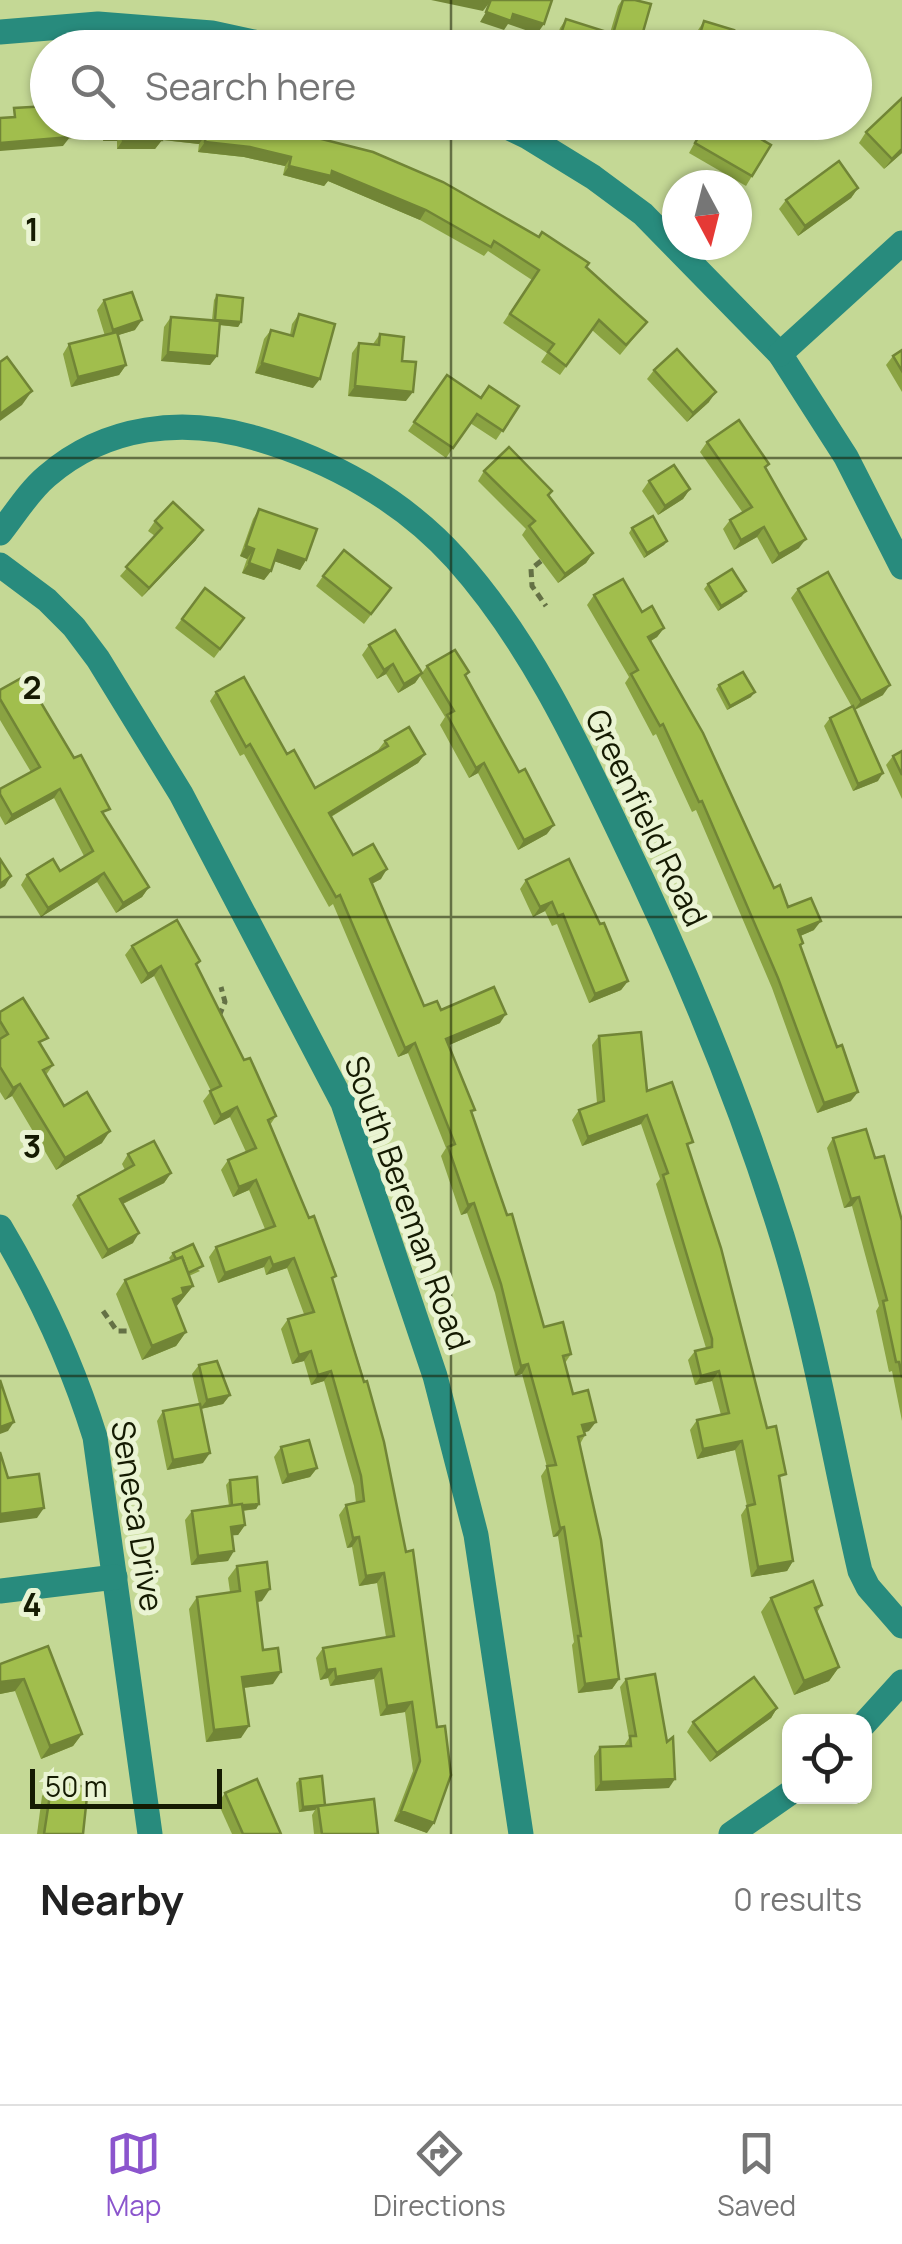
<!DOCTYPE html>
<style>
:root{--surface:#fff;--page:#f2f2f2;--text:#222;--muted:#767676;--line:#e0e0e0;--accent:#8b55cd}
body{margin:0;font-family:Manrope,sans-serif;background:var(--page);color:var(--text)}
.controls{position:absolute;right:30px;bottom:30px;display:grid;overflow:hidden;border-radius:20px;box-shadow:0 2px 8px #0004}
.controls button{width:90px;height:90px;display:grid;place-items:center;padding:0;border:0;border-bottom:2px solid var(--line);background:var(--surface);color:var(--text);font:50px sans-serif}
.compass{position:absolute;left:662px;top:170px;width:90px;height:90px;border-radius:50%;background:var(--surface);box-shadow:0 2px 8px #0004;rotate:173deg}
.scale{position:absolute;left:30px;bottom:25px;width:192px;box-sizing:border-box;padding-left:10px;border:5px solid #151b02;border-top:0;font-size:28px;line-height:35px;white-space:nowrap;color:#151b02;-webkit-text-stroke:8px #eaf4d3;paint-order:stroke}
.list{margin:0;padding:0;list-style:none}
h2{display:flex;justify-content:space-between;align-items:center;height:130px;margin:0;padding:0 40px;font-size:42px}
h2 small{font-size:32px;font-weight:400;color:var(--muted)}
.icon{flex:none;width:55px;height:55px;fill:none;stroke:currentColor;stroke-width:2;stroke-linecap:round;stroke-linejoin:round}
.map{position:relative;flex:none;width:902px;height:1834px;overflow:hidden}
.search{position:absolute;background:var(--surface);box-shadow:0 2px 8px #0004;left:30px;right:30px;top:30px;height:110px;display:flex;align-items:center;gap:25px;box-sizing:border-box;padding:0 35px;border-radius:55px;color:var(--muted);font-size:38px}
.sheet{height:270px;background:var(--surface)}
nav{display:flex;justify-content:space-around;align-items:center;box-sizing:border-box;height:140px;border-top:2px solid var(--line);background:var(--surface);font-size:28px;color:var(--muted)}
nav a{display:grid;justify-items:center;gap:5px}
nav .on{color:var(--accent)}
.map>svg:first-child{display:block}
</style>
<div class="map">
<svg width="902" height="1834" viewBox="0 0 902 1834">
<rect width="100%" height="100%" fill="#c4d895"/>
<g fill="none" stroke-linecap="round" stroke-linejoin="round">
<g stroke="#647145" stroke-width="5" stroke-dasharray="8 5" stroke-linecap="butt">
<path d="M657,122L676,128"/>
<path d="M541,561L531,569L532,586L546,606"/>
<path d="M219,1016L225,1002L221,987"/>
<path d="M103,1311L117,1331H130"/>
</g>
<g stroke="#288b7d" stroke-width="25">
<path d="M0,32L98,24L212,33L281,48"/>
<path d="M497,122L528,137L593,177L643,214L780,354L846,457L902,567"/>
<path d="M780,354L902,243"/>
<path d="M0,533C15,514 29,491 47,476C106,425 183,417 255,438C331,460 403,500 456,559C527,638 575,738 620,833C683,963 739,1097 782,1236C816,1346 834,1459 860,1571L868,1587L902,1626"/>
<path d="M0,565L47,600L74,627L98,659L181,794L343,1103L435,1376L476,1535L521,1834"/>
<path d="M0,1227C40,1294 72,1363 95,1437L150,1834"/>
<path d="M0,1591L115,1577"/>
<path d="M864,1724L902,1682"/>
<path d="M731,1834L790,1793"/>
</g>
</g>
<g fill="#8aa342">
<path d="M622,0H635L639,46L643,48H553L560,28L566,19L610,33L618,6Z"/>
<path d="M704,21L728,48H692L698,30Z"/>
<path d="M902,98V153L884,169L859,143L866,132Z"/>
<path d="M103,122H254L586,267L647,322L620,355L592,330L560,375L541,362L547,353L503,323L532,280L488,251L484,256L420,220L328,181L324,186L283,175L285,166L244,157L198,152L199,144L162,140L155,149H117V141H103Z"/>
<path d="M706,122H732L752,176L746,186L689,153Z"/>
<path d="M858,188L851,198L798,236L779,209L786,200Z"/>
<path d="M217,295L241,322L238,327L219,325L217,356L210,365L161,361L164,327L171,317L212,320L214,300Z"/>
<path d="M104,300L135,330L118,335L126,365L119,375L71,387L63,354L69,344L105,336L97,310Z"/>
<path d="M299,314L313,388L255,373L264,339L271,330L290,335L292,324Z"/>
<path d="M380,334L402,361L406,401L348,396L352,353L359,343L373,344Z"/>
<path d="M902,350V392L886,365L893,356Z"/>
<path d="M654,370L709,402L687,422L647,379Z"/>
<path d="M447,375L480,398L519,406L496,440L470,423L446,458L408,431Z"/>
<path d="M707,442L766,469L799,548L772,564L757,537L734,550L723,529L730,520L743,513L700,452Z"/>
<path d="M484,471L549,495L593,553L586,563L558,583L522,535L526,529L478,481Z"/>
<path d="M649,481L690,489L683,499L658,515L642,491Z"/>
<path d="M259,509L306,560L300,570L274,561L271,571L264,580L242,573L247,559L240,556L253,519Z"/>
<path d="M155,521L196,540L142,597L120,576L155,536L148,531Z"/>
<path d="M632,528L667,541L664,545L644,558L629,533Z"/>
<path d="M323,576L391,588L364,624L316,586Z"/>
<path d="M708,584L742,596L718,611L704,589Z"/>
<path d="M205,588L244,618L214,658L175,628Z"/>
<path d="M798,589L883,695L855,710L878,781L853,791L824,726L830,718L852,707L791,598Z"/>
<path d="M594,595L642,612L664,628L657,637L651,641L774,888L788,907L814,930L800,936L801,947L851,1101L817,1113L772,988L696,810L692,812L656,734L653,736L625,683L629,677L587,605Z"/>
<path d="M369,645L422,673L427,666L466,677L547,834L518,850L478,773L469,778L440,725L445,717L420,676L415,683L398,693L386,674L377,679L362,655Z"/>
<path d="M719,685L751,697L727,710L716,689Z"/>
<path d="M0,690L105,816L149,887L142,897L116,913L97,882L41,917L21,885L27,875L60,871L84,856L54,798L5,825L0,816V789L31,772L0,720Z"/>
<path d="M216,692L287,754L315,788L378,750L385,741L425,754L418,763L331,817L353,855L381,879L372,884L424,1006L500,1023L449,1045L544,1327L571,1354L565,1363L573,1394L589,1431L584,1432L585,1435L580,1444L619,1679L612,1689L578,1693L572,1645L574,1642L558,1536L553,1537L541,1476L547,1467L522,1374L515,1376L495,1293L467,1213L461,1215L441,1156L446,1148L408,1053L398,1057L333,904L329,907L244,754L240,756L210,701Z"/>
<path d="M902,751V799L886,765L893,756Z"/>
<path d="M569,859L628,981L621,990L589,1003L557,924L552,926L545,911L533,917L520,889L526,880Z"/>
<path d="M132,946L197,966L244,1060L276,1116L270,1125L333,1281L384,1442L427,1833L394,1821L413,1771L405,1712L380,1716L374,1679L330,1686L328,1678L320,1680L316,1658L323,1648L386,1637L377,1583L359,1586L352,1547L347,1548L339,1515L346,1505L356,1503L354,1486L324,1381L311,1385L304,1361L292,1364L281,1329L288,1319L304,1314L287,1268L266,1275L264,1267L218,1283L209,1257L216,1247L265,1229L249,1190L233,1197L221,1170L228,1160L246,1152L230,1117L214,1125L203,1101L211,1091L154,976L141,984L125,955Z"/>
<path d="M0,1012L41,1046L53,1065L46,1075L64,1106L102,1143L56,1170L12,1096L5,1100L0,1092Z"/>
<path d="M599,1036L647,1091L688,1149L780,1483L793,1561L787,1571L751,1577L741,1515L747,1506L735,1450L697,1459L690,1430L697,1420L721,1415L712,1381L695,1385L688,1360L695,1351L706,1348L656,1184L660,1179L641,1124L582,1146L572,1120L579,1110L597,1103L592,1045Z"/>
<path d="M833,1138L875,1158L902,1221V1421L892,1371L889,1372L876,1311L879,1306L852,1206L844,1208L827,1148Z"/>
<path d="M128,1154L171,1173L164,1183L123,1204L133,1243L102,1259L72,1205L78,1196L125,1170L122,1164Z"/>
<path d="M173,1253L200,1271L189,1276L193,1286L176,1307L186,1332L176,1346L142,1360L116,1294L125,1280L171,1261L169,1258Z"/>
<path d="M199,1365L230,1395L223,1404L201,1409L203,1463L167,1470L157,1421L163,1411L199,1404L192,1374Z"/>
<path d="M281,1447L317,1468L310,1477L282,1484L274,1457Z"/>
<path d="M230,1480L259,1504L256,1509L243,1511L245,1525L238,1535H232L228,1561L191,1565L185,1520L192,1511L229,1506L226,1485Z"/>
<path d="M237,1566L262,1601L257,1602L263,1650L273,1684L244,1688L241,1738L206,1742L189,1609L197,1597L230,1592L228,1578Z"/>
<path d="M771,1598L822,1605L817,1612L839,1667L829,1681L794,1695L761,1612Z"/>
<path d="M48,1646L82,1734L73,1746L41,1759L15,1691L0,1694V1664Z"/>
<path d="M626,1679L669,1788L595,1791L594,1756L600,1747L624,1746L629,1738L620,1687Z"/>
<path d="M777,1708L771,1718L710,1762L687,1732L693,1722Z"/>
<path d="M300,1779L325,1805L378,1834H314L312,1815L315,1810L299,1812L296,1783Z"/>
<path d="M52,1782L83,1834H37L42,1796Z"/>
<path d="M225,1793L281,1834H232L218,1803Z"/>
</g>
<g fill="#718536">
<path d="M431,0H483L490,2L483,11Z"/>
<path d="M486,12L513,14L544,24L537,34L508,24L504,30L480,22Z"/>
<path d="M162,130L206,134L199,144L155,139Z"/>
<path d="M110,131H124L117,141H103Z"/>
<path d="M70,137L63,146L0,151V143Z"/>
<path d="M123,140H162L155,149H117Z"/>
<path d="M205,142L250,147L291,157L285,166L244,157L198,152Z"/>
<path d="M902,149V153L884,169L892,159Z"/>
<path d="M289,166L332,171L426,210L420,220L328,181L324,186L283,175Z"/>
<path d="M858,188L851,198L798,236L805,226Z"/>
<path d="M142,320L135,330L106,339L113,330Z"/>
<path d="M215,320L241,322L238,327L212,324Z"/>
<path d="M168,352L217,356L210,365L161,361Z"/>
<path d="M262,363L320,379L313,388L255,373Z"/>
<path d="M126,365L119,375L71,387L78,377Z"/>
<path d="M355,386L413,392L406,401L348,396Z"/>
<path d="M32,391L22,405L0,421V414Z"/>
<path d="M716,392L709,402L687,422L693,413Z"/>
<path d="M690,489L683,499L658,515L665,506Z"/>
<path d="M764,527L757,537L734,550L741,540Z"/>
<path d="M203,530L196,540L142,597L149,588Z"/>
<path d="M806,539L799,548L772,564L779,554Z"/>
<path d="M667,541L664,545L644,558L647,553Z"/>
<path d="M246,546L254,549L247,559L240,556Z"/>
<path d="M278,550L306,560L300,570L271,560Z"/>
<path d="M593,553L586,563L558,583L565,574Z"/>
<path d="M249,563L271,571L264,580L242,573Z"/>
<path d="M746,591L742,596L718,611L721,606Z"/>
<path d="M664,628L657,637L642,646L648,637Z"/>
<path d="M393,664L386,674L377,679L384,670Z"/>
<path d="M422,673L415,683L398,693L404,684Z"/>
<path d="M890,685L883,695L854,710L861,701Z"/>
<path d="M755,692L751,697L727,710L730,706Z"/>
<path d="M425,754L418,763L322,822L329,813Z"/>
<path d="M484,763L478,773L469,778L476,768Z"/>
<path d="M883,773L878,781L853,791L858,784Z"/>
<path d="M60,789L54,798L5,825L12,815Z"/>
<path d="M554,825L547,834L518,850L524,840Z"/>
<path d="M387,869L381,879L363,888L370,879Z"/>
<path d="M104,873L97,882L41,917L48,908Z"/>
<path d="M11,876L5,886L0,889V884Z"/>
<path d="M149,887L142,897L116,913L123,903Z"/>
<path d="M552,902L545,911L533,917L540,907Z"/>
<path d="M821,921L814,930L791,940L798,930Z"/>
<path d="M161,966L154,976L141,984L148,974Z"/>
<path d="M628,981L621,990L589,1003L595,994Z"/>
<path d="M506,1014L500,1023L440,1049L446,1039Z"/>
<path d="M415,1043L408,1053L398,1057L405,1048Z"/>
<path d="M20,1084L12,1096L5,1100L13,1088Z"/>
<path d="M858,1092L851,1101L817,1113L824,1103Z"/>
<path d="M237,1107L230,1117L214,1125L221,1115Z"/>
<path d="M647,1115L641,1124L582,1146L588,1137Z"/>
<path d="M110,1131L102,1143L56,1170L65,1158Z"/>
<path d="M171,1173L164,1183L114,1208L120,1199Z"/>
<path d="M256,1180L249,1190L233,1197L239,1187Z"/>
<path d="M859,1197L852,1206L844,1208L851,1199Z"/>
<path d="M474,1203L467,1213L461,1215L468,1205Z"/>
<path d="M139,1233L133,1243L102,1259L108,1250Z"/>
<path d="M270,1257L264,1267L218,1283L225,1273Z"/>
<path d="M294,1258L287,1268L266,1275L273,1265Z"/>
<path d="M193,1286L175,1308L163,1313L182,1288Z"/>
<path d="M186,1332L176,1346L142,1360L152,1346Z"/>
<path d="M311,1351L304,1361L292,1364L299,1355Z"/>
<path d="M528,1364L522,1374L515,1376L521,1366Z"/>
<path d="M331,1371L324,1381L311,1385L318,1375Z"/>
<path d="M719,1371L712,1381L695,1385L701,1376Z"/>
<path d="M230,1395L223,1404L200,1409L207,1400Z"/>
<path d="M14,1422L8,1431L0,1434V1427Z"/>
<path d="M596,1422L589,1431L576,1435L582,1425Z"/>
<path d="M742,1441L735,1450L697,1459L703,1449Z"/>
<path d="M210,1453L203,1463L167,1470L173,1460Z"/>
<path d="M317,1468L310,1477L282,1484L288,1475Z"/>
<path d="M259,1504L256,1509L229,1512L233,1507Z"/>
<path d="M44,1508L37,1518L0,1523V1514Z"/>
<path d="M245,1525L238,1535L224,1536L231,1527Z"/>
<path d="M564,1527L558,1536L553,1537L560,1528Z"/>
<path d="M359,1537L352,1547L347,1548L353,1538Z"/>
<path d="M234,1551L228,1561L191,1565L198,1556Z"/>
<path d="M793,1561L787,1571L751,1577L758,1567Z"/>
<path d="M384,1573L377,1583L359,1586L366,1576Z"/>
<path d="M270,1589L262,1601L247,1604L256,1592Z"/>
<path d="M839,1667L829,1681L794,1695L804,1681Z"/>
<path d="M335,1669L328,1678L320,1680L327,1670Z"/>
<path d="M381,1669L374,1679L330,1686L336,1677Z"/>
<path d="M281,1672L273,1684L234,1689L242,1677Z"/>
<path d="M24,1679L15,1691L0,1694V1682Z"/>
<path d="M619,1679L612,1689L578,1693L585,1684Z"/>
<path d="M412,1702L405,1712L380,1716L387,1706Z"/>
<path d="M777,1708L771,1718L710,1762L717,1753Z"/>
<path d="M249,1726L241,1738L206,1742L214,1730Z"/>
<path d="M82,1734L73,1746L41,1759L50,1746Z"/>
<path d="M675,1779L669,1788L595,1791L601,1782Z"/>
<path d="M318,1806L315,1810L299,1812L303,1807Z"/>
<path d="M401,1811L434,1823L427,1833L394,1821Z"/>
</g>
<g fill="#a1be4d" stroke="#718536" stroke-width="2.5">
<path d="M483,0H552L544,24L513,14L511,21L486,12L490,2Z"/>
<path d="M623,0H635L651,4L639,46L643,48H556L566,19L613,34Z"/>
<path d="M704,21L734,30L728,48L696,47Z"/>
<path d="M902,98V149L892,159L866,132Z"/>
<path d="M48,106V122H69L70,137L0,143V118L15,117L14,108Z"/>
<path d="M110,122H254L373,152L443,182L539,237L542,232L589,263L586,267L647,322L626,345L599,320L566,366L548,352L554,344L510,314L539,270L494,241L491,247L426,210L332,171L331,176L289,166L291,157L250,147L205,142L206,134L162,130V140H123L124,131H110Z"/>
<path d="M707,122H732L771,145L752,176L695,143Z"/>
<path d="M839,161L858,188L805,226L786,200Z"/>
<path d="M132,292L142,320L113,330L104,300Z"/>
<path d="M217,295L243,298L241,322L215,320Z"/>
<path d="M299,314L335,324L320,379L262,363L271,330L293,336Z"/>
<path d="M171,317L220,321L217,356L168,352Z"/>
<path d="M117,332L126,365L78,377L69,344Z"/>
<path d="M380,334L404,337L402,361L416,362L413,392L355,386L359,343L379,345Z"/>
<path d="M677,349L716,392L693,413L654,370Z"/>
<path d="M902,350V371L893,356Z"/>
<path d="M7,357L32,391L0,414V362Z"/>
<path d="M447,375L481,398L489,386L519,406L503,431L477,414L453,448L414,422Z"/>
<path d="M739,420L769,464L765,467L806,539L779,554L764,527L741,540L730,520L752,507L707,442Z"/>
<path d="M509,447L552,491L548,495L593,553L565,574L529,526L535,521L484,471Z"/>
<path d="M674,465L690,489L665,506L649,481Z"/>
<path d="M173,502L203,530L149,588L126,567L162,528L155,521Z"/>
<path d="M259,509L317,529L306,560L278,550L271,571L249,563L254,549L246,546Z"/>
<path d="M653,516L667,541L647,553L632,528Z"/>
<path d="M344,550L391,588L371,614L323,576Z"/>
<path d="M732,569L746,591L721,606L708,584Z"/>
<path d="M828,572L890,685L861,701L798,589Z"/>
<path d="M623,579L642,612L652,606L664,628L648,637L703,733L774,888L780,885L788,907L811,898L821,921L798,930L803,943L800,945L837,1047L842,1045L858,1092L824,1103L778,978L702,801L699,802L663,724L660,726L631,674L638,670L594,595Z"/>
<path d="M205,588L244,618L220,649L182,619Z"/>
<path d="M395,630L422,673L404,684L393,664L384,670L369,645Z"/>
<path d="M455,650L469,672L465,675L519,772L525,769L554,825L524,840L484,763L476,768L447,715L454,711L427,666Z"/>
<path d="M743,672L755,692L730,706L719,685Z"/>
<path d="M25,676L74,758L81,755L110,809L102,812L149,887L123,903L104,873L48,908L27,875L53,859L60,871L93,851L60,789L12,815L0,794V789L40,767L0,699V690Z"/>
<path d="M244,677L287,754L294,750L315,788L388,746L385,741L409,727L425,754L329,813L353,855L373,844L387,869L370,879L424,1006L437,1001L441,1010L494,987L506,1014L446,1039L475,1110L471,1111L507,1215L512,1214L544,1327L563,1322L571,1354L563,1356L573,1394L588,1390L596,1422L582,1425L585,1435L578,1437L601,1540L619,1679L585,1684L578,1636H581L564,1527L560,1528L547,1466L556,1465L528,1364L521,1366L501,1284L474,1203L468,1205L448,1147L455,1144L415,1043L405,1048L340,895L336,897L250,744L246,747L216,692Z"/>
<path d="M853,706L883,773L858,784L830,718Z"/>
<path d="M902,751V775L893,756Z"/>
<path d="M0,859L11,876L0,884Z"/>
<path d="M569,859L600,924L604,923L628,981L595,994L563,914L558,916L552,902L540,907L526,880Z"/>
<path d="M177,920L200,961L196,964L244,1060L250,1058L276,1116L268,1120L309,1218L314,1216L336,1276L332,1278L364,1382L367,1381L384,1442L406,1552L413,1550L437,1727L445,1726L451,1775L434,1823L401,1811L420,1761L412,1702L387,1706L381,1669L336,1677L335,1669L327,1670L323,1648L394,1636L384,1573L366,1576L359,1537L353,1538L346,1505L364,1501L361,1476L331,1371L318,1375L311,1351L299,1355L288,1319L314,1312L294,1258L273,1265L270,1257L225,1273L216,1247L275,1226L256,1180L239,1187L228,1160L256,1148L237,1107L221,1115L210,1091L221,1086L161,966L148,974L132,946Z"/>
<path d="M23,998L48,1038L39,1042L53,1065L43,1070L64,1106L87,1092L110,1131L65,1158L20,1084L13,1088L0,1067V1039L8,1034L0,1021V1012Z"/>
<path d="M641,1032L647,1091L672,1082L693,1142L687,1144L721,1248L767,1428L776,1426L786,1474L779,1476L793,1561L758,1567L747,1506L755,1504L742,1441L703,1449L697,1420L729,1413L719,1371L701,1376L695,1351L712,1347V1339L663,1175L668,1173L647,1115L588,1137L579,1110L604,1101L599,1036Z"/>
<path d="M866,1129L875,1158L884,1156L902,1221V1378L899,1362H896L883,1301L887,1300L859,1197L851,1199L833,1138Z"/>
<path d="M154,1141L171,1173L120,1199L139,1233L108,1250L78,1196L134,1165L128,1154Z"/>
<path d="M193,1244L203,1266L188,1273L182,1257L176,1259L173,1253Z"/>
<path d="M182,1257L193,1286L182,1288L184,1294L173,1299L186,1332L152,1346L125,1280Z"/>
<path d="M217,1361L230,1395L207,1400L199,1365Z"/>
<path d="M0,1380L14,1422L0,1427Z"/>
<path d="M200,1404L210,1453L173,1460L163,1411Z"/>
<path d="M309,1440L317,1468L288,1475L281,1447Z"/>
<path d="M0,1452L8,1478L39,1474L44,1508L0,1514Z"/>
<path d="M257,1477L259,1504L232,1506L230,1480Z"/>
<path d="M242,1504L245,1525L231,1527L234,1551L198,1556L192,1511Z"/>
<path d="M267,1562L270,1589L256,1592L263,1650L278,1648L281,1672L242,1677L249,1726L214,1730L197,1597L240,1591L237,1566Z"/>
<path d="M813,1581L822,1605L815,1608L839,1667L804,1681L771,1598Z"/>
<path d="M48,1646L82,1734L50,1746L24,1679L0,1682V1664Z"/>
<path d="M655,1674L667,1742L673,1737L675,1779L601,1782L600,1747L631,1746L630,1736H636L626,1679Z"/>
<path d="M754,1677L777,1708L717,1753L693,1722Z"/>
<path d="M322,1776L325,1805L303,1807L300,1779Z"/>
<path d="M257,1779L281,1834H243L225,1793Z"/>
<path d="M52,1782L88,1787L83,1834H44Z"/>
<path d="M374,1799L378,1834H322L318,1806Z"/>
</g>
<path fill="none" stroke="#151b02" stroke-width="2.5" stroke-opacity="0.55" d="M451,0V48M451,122V1834M0,458H902M0,917H902M0,1376H902"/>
<g text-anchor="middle" stroke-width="10" stroke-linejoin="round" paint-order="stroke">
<g font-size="32" fill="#151b02" stroke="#eaf4d3">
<text transform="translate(646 818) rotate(64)" y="11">Greenfield Road</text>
<text transform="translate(407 1203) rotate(70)" y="11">South Bereman Road</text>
<text transform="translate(137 1516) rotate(81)" y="11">Seneca Drive</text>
</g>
</g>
<g font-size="32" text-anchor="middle" font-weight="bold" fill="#151b02" stroke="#eaf4d3" stroke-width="10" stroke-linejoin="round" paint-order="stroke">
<text x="32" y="241">1</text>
<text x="32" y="699">2</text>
<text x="32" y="1158">3</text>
<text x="32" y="1616">4</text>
</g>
</svg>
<div class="controls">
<button><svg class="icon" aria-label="locate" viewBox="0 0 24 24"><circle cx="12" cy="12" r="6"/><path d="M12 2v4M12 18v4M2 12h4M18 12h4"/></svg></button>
</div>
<svg class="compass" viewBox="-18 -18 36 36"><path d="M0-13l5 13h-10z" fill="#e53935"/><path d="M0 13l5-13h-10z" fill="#767676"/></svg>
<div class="scale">50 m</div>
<div class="search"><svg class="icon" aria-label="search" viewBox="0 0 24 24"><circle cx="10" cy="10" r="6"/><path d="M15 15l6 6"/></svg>Search here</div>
</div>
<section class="sheet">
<h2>Nearby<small>0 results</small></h2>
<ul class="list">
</ul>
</section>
<nav>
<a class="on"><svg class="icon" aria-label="map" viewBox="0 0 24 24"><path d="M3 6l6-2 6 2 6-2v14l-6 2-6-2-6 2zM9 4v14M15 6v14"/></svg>Map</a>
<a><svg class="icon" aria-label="directions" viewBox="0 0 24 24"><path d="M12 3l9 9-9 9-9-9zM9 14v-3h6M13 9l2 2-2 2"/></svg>Directions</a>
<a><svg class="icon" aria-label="saved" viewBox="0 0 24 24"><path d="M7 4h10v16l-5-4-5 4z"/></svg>Saved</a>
</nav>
